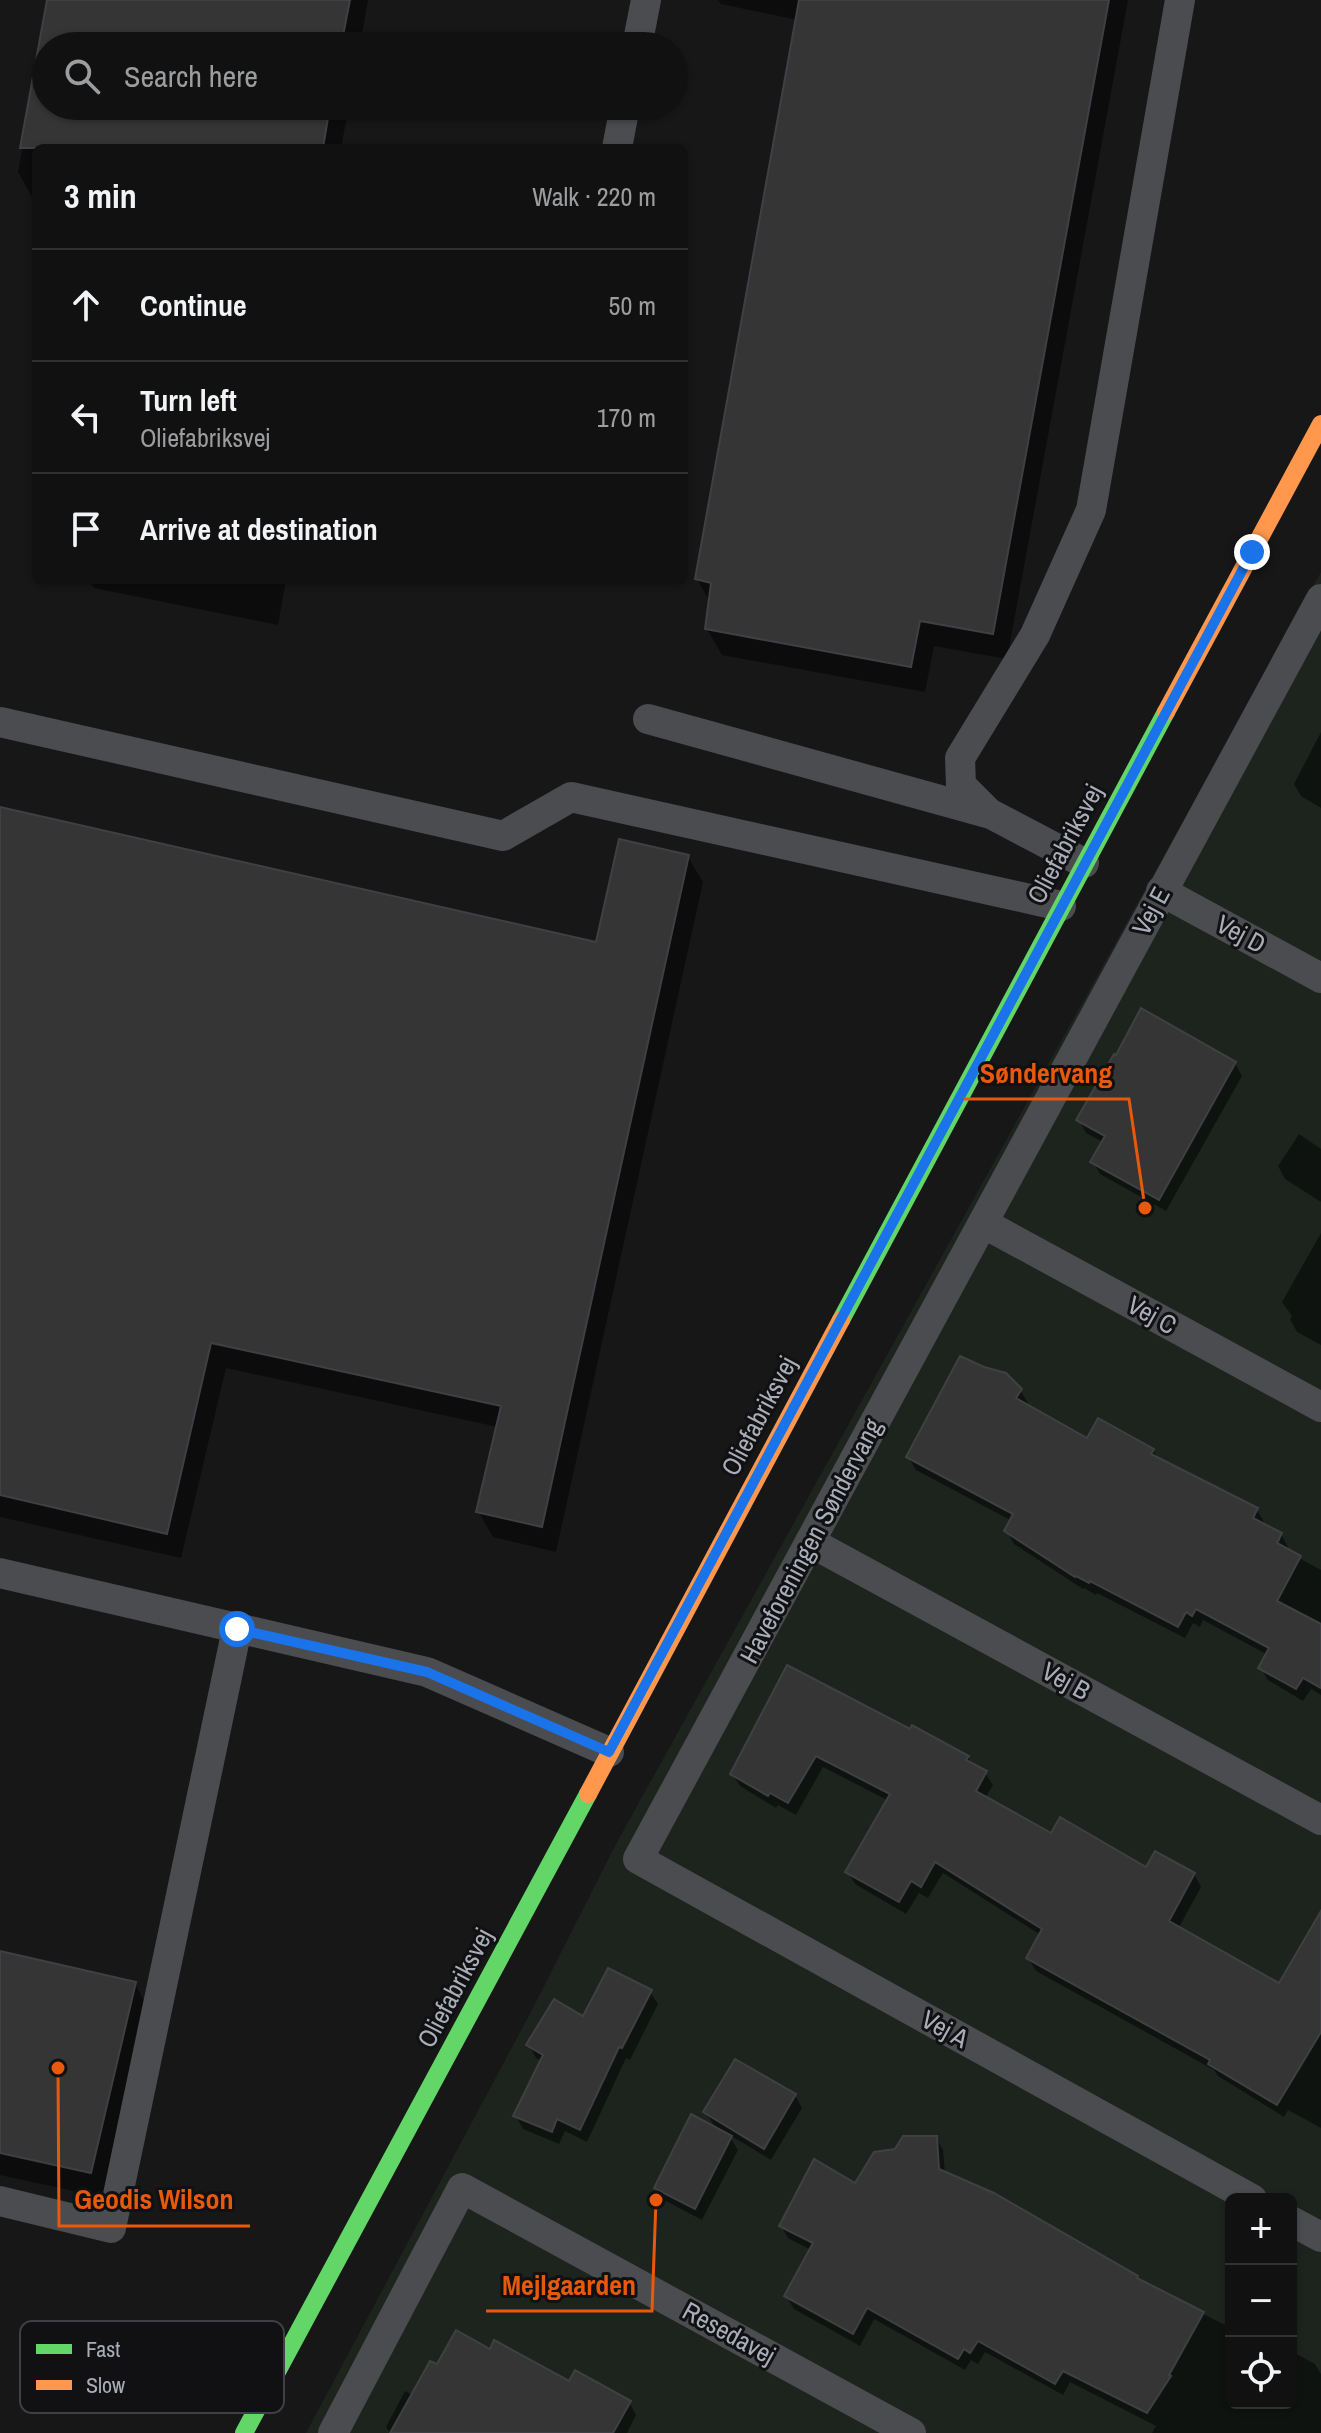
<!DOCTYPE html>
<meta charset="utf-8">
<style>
:root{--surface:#111;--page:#1e1f1f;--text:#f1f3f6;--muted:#9c9d9f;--line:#303131}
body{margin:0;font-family:"Archivo Narrow",sans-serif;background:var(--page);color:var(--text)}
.controls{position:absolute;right:24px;bottom:24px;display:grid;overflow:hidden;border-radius:12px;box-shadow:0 2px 6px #0004}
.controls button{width:72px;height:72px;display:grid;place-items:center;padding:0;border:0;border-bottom:2px solid var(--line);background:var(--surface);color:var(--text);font:40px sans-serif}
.stop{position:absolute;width:24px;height:24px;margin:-18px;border:6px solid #1a73e8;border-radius:50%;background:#fff}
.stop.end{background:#1a73e8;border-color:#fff;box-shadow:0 2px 8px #0008}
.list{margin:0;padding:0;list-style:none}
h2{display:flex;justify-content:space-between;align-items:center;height:104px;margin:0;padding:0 32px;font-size:34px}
h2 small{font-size:26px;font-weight:400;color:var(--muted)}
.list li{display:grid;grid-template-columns:52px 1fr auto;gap:24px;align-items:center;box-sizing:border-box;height:112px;padding:0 32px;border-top:2px solid var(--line)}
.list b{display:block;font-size:30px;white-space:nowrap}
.list p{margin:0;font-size:26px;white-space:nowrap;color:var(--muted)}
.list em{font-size:26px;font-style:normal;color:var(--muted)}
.icon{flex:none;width:44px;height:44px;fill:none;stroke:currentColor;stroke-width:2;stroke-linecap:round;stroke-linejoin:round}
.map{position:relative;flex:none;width:1321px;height:2433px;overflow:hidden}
.search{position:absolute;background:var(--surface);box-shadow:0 2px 6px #0004;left:32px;top:32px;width:656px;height:88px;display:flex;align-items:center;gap:20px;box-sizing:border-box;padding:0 28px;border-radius:44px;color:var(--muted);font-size:30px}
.panel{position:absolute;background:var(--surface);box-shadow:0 2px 6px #0004;left:32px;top:144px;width:656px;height:440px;border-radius:12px}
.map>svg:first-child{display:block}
</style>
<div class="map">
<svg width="1321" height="2433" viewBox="0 0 1321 2433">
<rect width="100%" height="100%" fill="#171717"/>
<path fill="#1d241e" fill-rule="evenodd" d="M1321,572V2433H306L533,2008L616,1844ZM1231,2199H1291V2403H1231Z"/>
<g fill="#0007" fill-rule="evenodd">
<path d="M49,0H368L360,46H46V106H349L341,148H36V198L32,197L18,172Z"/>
<path d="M718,0H1128L1007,659L934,646L925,692L722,655L707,629L710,602L697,579L798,20L721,4Z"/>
<path d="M89,580H286L278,625L94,588Z"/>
<path d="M1321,732V808L1301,796L1294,784Z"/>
<path d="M0,809L598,945L688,857L703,882L556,1552L493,1537L478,1511L498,1427L226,1368L181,1558L0,1517Z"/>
<path d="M1235,1063L1242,1076L1166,1211L1100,1174L1093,1162L1103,1142L1086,1133L1079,1120Z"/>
<path d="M1299,1134L1321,1149V1202L1285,1179L1278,1166Z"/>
<path d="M1321,1233V1345L1297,1332L1290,1319L1292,1316L1282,1302Z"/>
<path d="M1020,1390L1028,1403L1026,1406L1088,1441L1153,1450L1159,1461L1257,1510L1264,1522L1263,1525L1281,1534L1288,1547L1286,1551L1321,1570V1695L1311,1689L1303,1701L1268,1680L1261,1668L1268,1655L1203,1620L1200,1627L1193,1623L1185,1638L1097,1593L1096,1595L1084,1588L1083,1589L1014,1544L1007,1531L1012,1521L916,1470L908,1457ZM1277,1538H1281L1274,1553Z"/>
<path d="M911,1731L968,1757L973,1766L985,1773L993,1785L985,1798L1051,1835L1147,1870L1194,1874L1201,1887L1178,1929L1280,1986L1321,1955V2128L1288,2110L1284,2117L1218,2076L1214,2070L1036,1971L1028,1958L1041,1935L943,1873L928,1898L919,1893L906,1914L855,1884L848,1872L889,1801L823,1767L796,1815L778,1805L776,1808L740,1786L732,1774Z"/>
<path d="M0,1953L135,1984L149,2010L106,2198L0,2175Z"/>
<path d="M650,1992L658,2004L630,2060L626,2058L587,2142L565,2131L559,2144L523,2129L516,2116L542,2061L536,2058L529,2045Z"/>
<path d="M795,2095L802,2108L771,2160L728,2134L738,2150L702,2220L664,2200L656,2188L716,2129L706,2112Z"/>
<path d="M936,2138L943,2150L945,2173L1137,2277L1140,2282L1231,2328V2403H1291V2351L1315,2364L1321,2374V2433H1152L1156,2426L1070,2382L1063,2395L985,2352L978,2364L971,2360L965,2370L874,2319L860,2346L794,2309L786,2296L811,2250L788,2238L781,2226L856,2186L897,2151Z"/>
<path d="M491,2352L570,2384L629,2402L636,2415L627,2433H390L386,2427L405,2391L413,2395L438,2367Z"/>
</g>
<g fill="#353536" stroke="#3f4043" stroke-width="2">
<path d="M47,0H350L341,46H46V106H330L323,148H20Z"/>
<path d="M799,0H1109L993,634L920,621L911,667L705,629L711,583L695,579Z"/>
<path d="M0,807L596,942L619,839L689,855L542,1527L476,1512L501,1406L211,1343L167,1534L0,1495Z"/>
<path d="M1141,1008L1236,1062L1159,1200L1090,1162L1105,1136L1076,1120L1114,1054L1116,1055Z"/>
<path d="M960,1356L984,1367L1006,1373L1022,1389L1016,1398L1087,1438L1098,1418L1154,1449L1151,1454L1258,1508L1253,1518L1282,1533L1277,1543L1301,1556L1277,1601L1321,1624V1688L1303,1678L1296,1689L1258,1668L1269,1648L1196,1609L1192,1616L1186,1612L1178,1627L1090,1581L1089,1583L1076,1576L1075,1577L1004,1531L1013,1514L906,1457Z"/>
<path d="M787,1665L910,1729L912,1725L969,1756L966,1760L987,1771L976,1791L1051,1833L1060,1817L1146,1867L1155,1851L1195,1873L1169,1921L1279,1983L1321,1911V2032L1277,2105L1208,2064L1210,2060L1026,1958L1042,1929L935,1862L921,1887L911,1881L899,1902L845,1872L890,1794L816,1756L788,1803L770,1793L768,1796L730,1774Z"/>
<path d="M0,1951L136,1982L91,2173L0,2153Z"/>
<path d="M608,1968L652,1990L622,2048L619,2047L580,2130L557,2119L552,2132L513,2116L543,2055L526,2045L554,1999L583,2016Z"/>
<path d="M735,2059L796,2094L764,2149L703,2112Z"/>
<path d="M691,2114L732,2136L695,2209L654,2188Z"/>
<path d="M903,2136H937L939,2169L994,2193L1138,2276L1137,2278L1204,2312L1169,2375L1171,2376L1147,2413L1063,2371L1055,2384L978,2341L970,2353L964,2349L958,2359L867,2308L853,2334L784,2296L813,2243L779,2226L814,2159L855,2183L874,2152L895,2149Z"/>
<path d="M456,2330L490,2349L494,2340L569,2381L575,2370L631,2401L613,2433H390L430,2361L437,2364Z"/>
</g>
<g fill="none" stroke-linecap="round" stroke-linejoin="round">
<g stroke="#4b4c50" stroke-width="30">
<path d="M637,46L646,0"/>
<path d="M617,148L625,106"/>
<path d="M648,719L987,813"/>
<path d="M0,722L503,836L571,797L1061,906"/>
<path d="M1084,863L989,813L961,785L960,758L1035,635L1091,510L1180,0"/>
<path d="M1161,891L1321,978"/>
<path d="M983,1223L1321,1407"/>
<path d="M810,1542L1321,1820"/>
<path d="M0,1573L427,1672L609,1752"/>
<path d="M1252,2199L638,1859L1321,599"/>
<path d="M0,2201L111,2228L237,1629"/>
<path d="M1291,2221L1321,2237"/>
<path d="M333,2433L462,2188L911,2433"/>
</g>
<g stroke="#63d668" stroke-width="18">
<path d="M841,1320L1166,712"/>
<path d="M244,2433L588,1794"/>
</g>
<g stroke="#ff974d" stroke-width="18">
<path d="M1166,712L1321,424"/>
<path d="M588,1794L841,1320"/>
</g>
</g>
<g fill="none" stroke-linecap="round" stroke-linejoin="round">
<path stroke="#1a73e8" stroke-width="10" d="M237,1629L427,1672L609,1752L1252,552"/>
</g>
<g text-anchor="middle" stroke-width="6" stroke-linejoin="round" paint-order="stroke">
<g font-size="26" fill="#a8adb8" stroke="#111113">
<text transform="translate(1065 844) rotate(-62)" y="9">Oliefabriksvej</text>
<text transform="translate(1151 911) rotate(-62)" y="9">Vej E</text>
<text transform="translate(1241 934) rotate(28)" y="9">Vej D</text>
<text transform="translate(1152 1315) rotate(29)" y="9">Vej C</text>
<text transform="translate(759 1416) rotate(-62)" y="9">Oliefabriksvej</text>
<text transform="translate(811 1541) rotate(-62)" y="9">Haveforeningen Søndervang</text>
<text transform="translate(1066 1681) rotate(29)" y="9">Vej B</text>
<text transform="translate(455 1988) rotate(-62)" y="9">Oliefabriksvej</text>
<text transform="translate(945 2029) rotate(29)" y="9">Vej A</text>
<text transform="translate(729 2333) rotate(29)" y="9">Resedavej</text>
</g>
</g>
<rect x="20" y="2321" width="264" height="92" rx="12" fill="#111113" stroke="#3e4045" stroke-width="2"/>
<rect x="36" y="2344" width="36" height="10" fill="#63d668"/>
<rect x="36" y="2380" width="36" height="10" fill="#ff974d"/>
<g font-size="22" fill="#a8adb8">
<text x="86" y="2357">Fast</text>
<text x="86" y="2393">Slow</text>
</g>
<path fill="none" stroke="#e8590c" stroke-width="3" d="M1145 1208L1129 1099H964M58 2068L59 2226H250M656 2200L652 2311H486"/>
<g fill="#e8590c" stroke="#111113" stroke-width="3">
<circle cx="1145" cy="1208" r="8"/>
<circle cx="58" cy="2068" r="8"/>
<circle cx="656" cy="2200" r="8"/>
</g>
<g font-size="28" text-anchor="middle" font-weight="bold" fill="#e8590c" stroke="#111113" stroke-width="6" stroke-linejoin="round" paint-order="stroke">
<text x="1046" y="1083">Søndervang</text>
<text x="154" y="2209">Geodis Wilson</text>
<text x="569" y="2295">Mejlgaarden</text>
</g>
</svg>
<div class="controls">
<button>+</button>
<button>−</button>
<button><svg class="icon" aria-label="locate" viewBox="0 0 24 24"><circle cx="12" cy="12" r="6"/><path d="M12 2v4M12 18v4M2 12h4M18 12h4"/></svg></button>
</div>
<div class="stop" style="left:237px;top:1629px"></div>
<div class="stop end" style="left:1252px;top:552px"></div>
<div class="search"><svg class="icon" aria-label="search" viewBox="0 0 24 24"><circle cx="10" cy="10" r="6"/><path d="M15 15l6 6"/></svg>Search here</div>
<section class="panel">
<h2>3 min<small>Walk · 220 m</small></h2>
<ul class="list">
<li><svg class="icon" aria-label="ahead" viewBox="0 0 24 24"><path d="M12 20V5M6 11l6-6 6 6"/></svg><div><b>Continue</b></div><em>50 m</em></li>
<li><svg class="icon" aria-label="left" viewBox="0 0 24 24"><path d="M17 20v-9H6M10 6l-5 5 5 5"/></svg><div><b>Turn left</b><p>Oliefabriksvej</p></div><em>170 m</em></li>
<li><svg class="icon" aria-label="arrive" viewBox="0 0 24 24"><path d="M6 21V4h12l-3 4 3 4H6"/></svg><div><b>Arrive at destination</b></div></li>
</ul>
</section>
</div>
